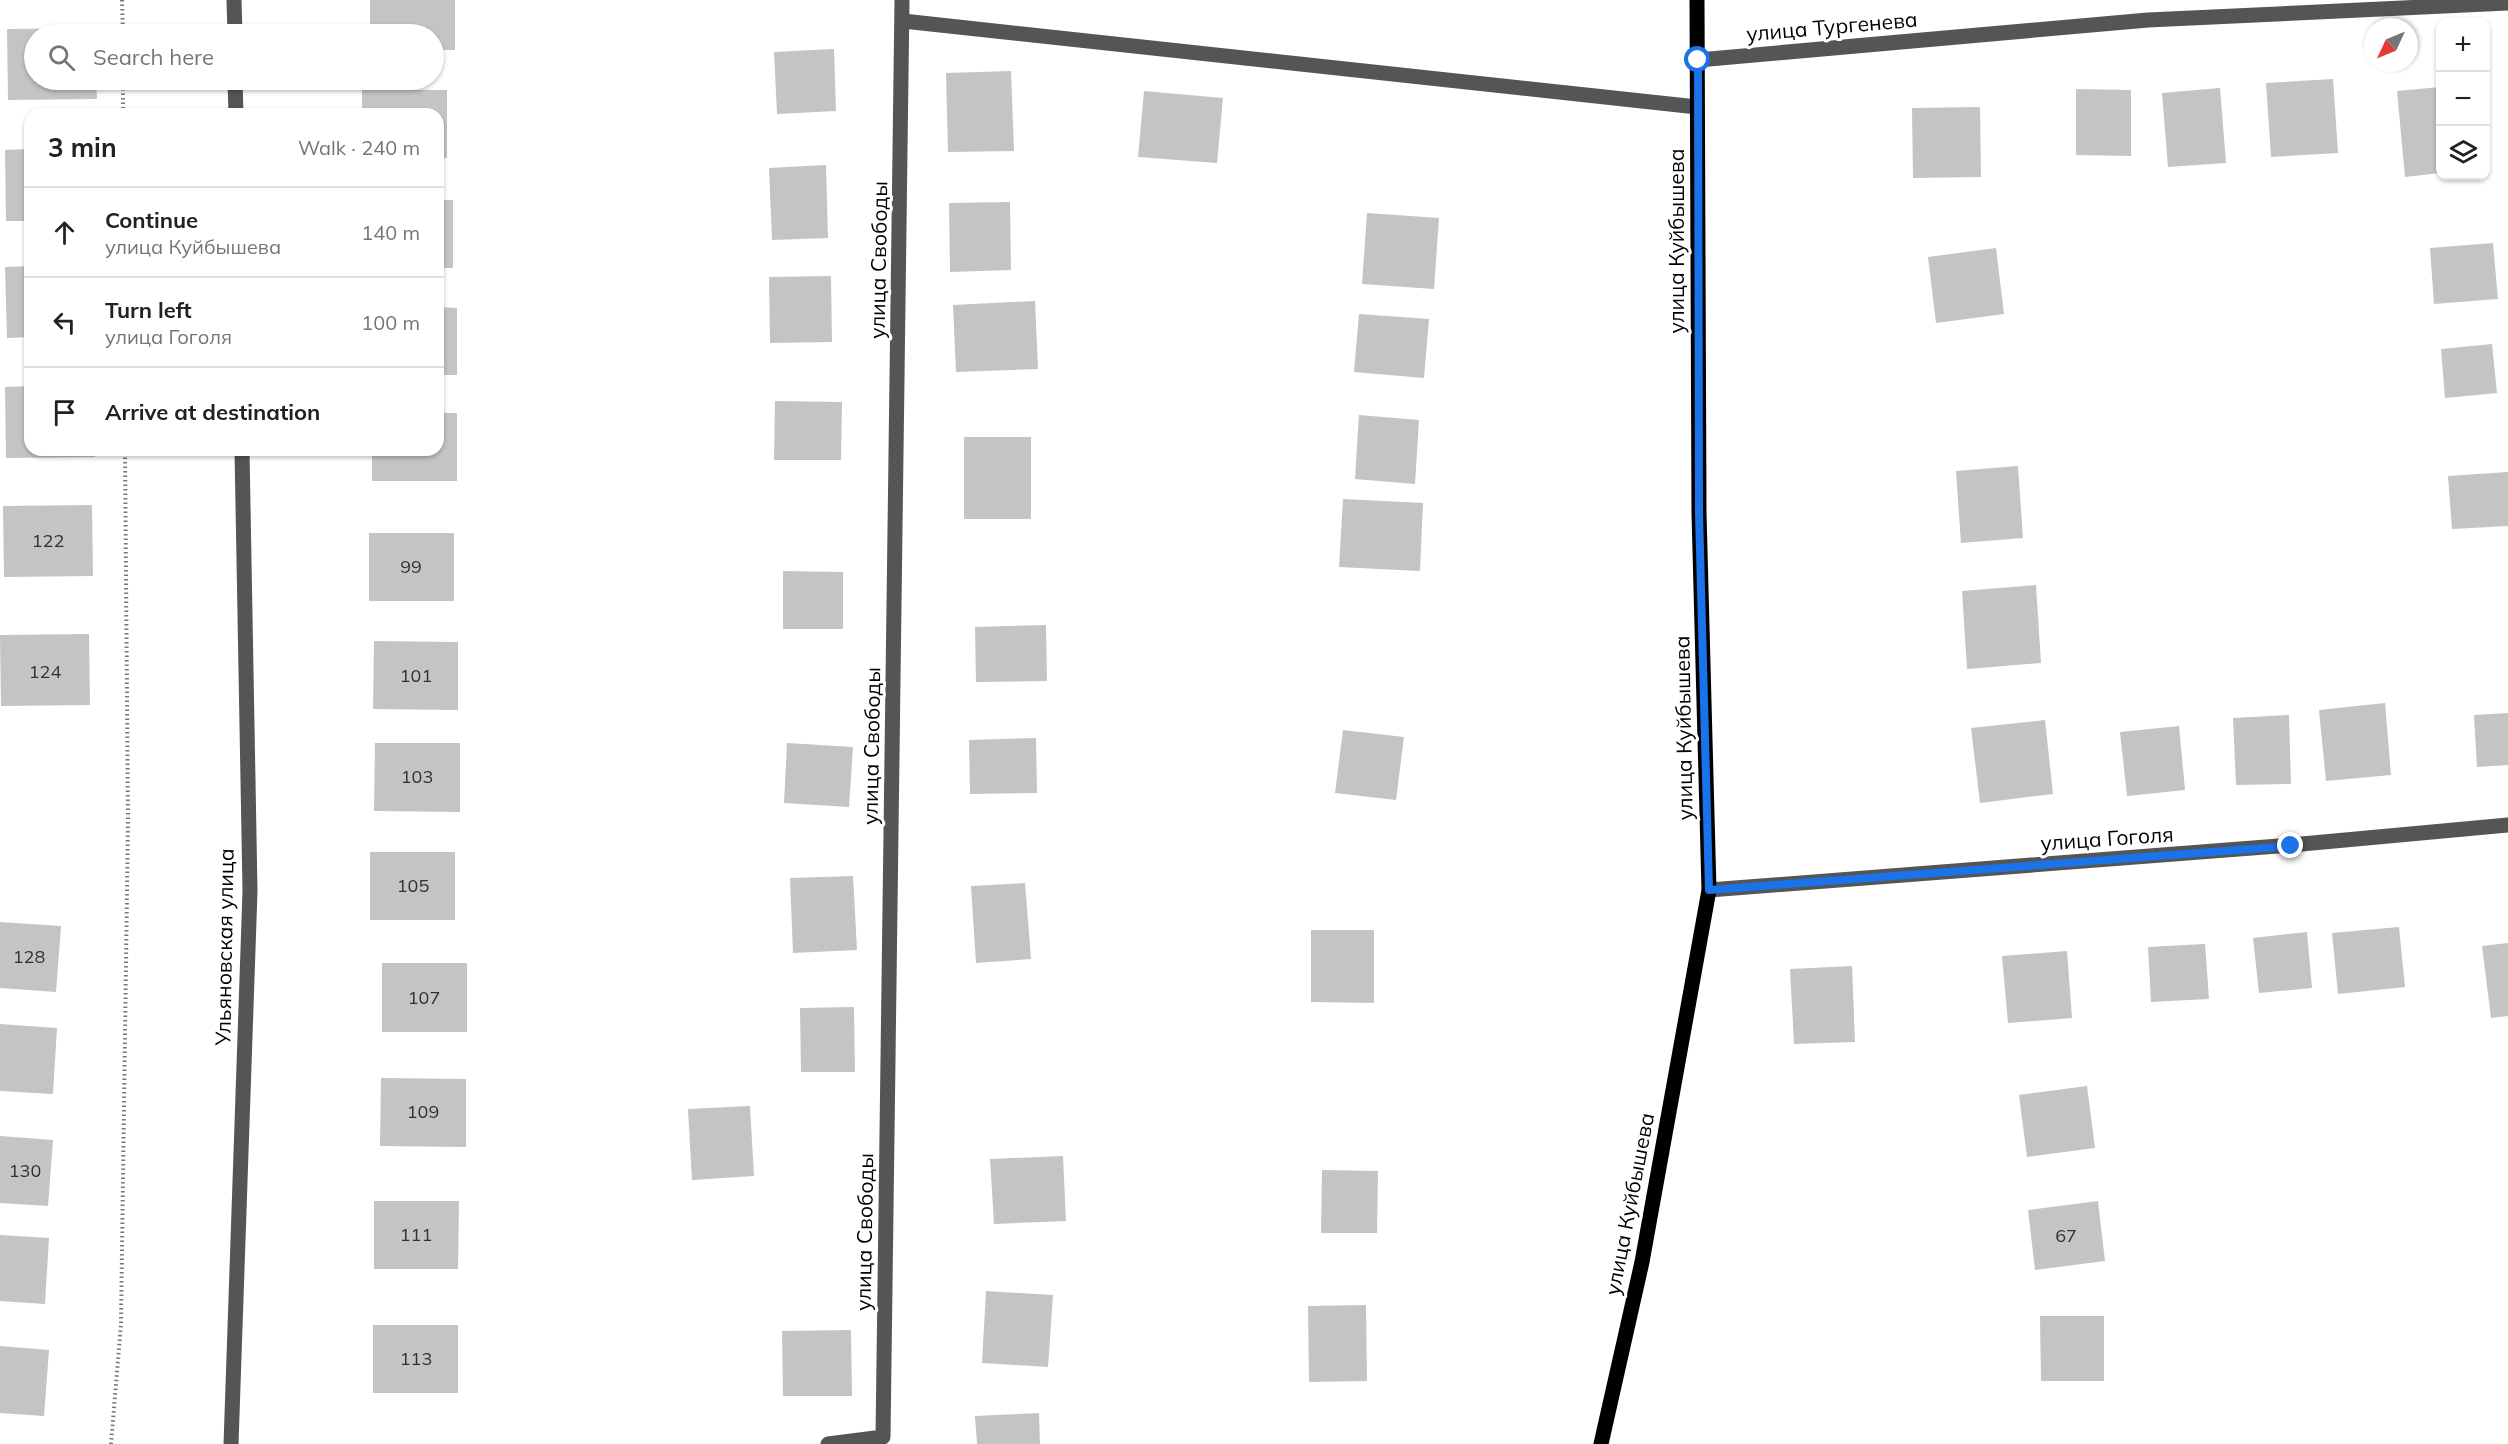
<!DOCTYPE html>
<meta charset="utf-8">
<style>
:root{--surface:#fff;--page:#f2f2f2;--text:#202124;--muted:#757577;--line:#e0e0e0}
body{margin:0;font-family:Mulish,sans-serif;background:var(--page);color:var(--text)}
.controls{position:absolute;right:18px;top:18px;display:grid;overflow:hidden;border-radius:12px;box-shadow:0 2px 4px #0004}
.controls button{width:54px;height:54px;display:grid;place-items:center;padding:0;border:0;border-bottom:2px solid var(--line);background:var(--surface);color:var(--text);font:30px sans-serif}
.compass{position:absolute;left:2364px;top:18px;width:54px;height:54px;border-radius:50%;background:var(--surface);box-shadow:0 2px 4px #0004;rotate:226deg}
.stop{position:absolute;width:18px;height:18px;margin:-14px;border:4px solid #1a73e8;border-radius:50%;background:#fff}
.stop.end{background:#1a73e8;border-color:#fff;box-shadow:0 2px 6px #0008}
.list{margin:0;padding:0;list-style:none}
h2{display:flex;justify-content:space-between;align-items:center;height:78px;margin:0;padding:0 24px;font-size:26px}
h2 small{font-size:20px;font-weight:400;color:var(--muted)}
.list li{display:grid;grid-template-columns:39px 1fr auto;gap:18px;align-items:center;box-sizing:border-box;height:90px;padding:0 24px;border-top:2px solid var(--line)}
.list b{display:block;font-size:22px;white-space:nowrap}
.list p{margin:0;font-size:20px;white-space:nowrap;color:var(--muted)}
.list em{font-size:20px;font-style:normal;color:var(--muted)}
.icon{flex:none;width:33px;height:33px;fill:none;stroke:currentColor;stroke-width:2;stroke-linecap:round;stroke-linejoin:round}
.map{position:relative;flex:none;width:2508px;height:1444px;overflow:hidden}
.search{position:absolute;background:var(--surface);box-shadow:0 2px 4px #0004;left:24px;top:24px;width:420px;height:66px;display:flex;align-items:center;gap:15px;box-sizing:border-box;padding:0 21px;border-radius:33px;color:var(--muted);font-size:22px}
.panel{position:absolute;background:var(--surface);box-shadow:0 2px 4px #0004;left:24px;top:108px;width:420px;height:348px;border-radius:18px}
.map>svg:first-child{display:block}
</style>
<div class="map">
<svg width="2508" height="1444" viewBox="0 0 2508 1444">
<rect width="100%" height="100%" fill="#fff"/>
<g fill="#c4c4c4">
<path d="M370,0H455V50H434V34H370Z"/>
<path d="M95,28V34H34V80H96L97,99L8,100L7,29Z"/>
<path d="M834,49L836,111L777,114L774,52Z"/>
<path d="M1011,71L1014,151L948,152L946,73Z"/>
<path d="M2333,79L2338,153L2271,157L2266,83Z"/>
<path d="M2440,87V173L2405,177L2397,91Z"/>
<path d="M2220,88L2226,163L2168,167L2162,93Z"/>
<path d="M2076,89L2131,90V156L2076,155Z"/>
<path d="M362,90H447V158H438V114H362Z"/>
<path d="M1144,91L1223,98L1217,163L1138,157Z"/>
<path d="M1980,107L1981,177L1913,178L1912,108Z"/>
<path d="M30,149V221H6L5,150Z"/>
<path d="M826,165L828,238L772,240L769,168Z"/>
<rect x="438" y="200" width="15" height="68"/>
<path d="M1010,202L1011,270L950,272L949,203Z"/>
<path d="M1367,213L1439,218L1434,289L1362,284Z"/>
<path d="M2493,243L2498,299L2434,304L2430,248Z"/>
<path d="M1996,248L2004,314L1936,323L1928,257Z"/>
<path d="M30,266V337L7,338L5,267Z"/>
<path d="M831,276L832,342L770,343L769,277Z"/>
<path d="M1035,301L1038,369L956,372L953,305Z"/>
<path d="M438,307L457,308V375H438Z"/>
<path d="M1359,314L1429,319L1424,378L1354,372Z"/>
<path d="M2492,344L2497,393L2445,398L2441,349Z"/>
<path d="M30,386V450H95V457L6,458L5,387Z"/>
<path d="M775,401L842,402L841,460H774Z"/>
<path d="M438,413H457V481H372V450H438Z"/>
<path d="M1359,415L1419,420L1415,484L1355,479Z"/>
<rect x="964" y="437" width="67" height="82"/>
<path d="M2018,466L2023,538L1961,543L1956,471Z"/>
<path d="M2508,472V526L2452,529L2448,476Z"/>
<path d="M1343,499L1423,503L1420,571L1339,567Z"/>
<path d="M92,505L93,576L4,577L3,506Z"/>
<rect x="369" y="533" width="85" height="68"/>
<path d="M783,571L843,572V629H783Z"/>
<path d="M2036,585L2041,663L1967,669L1962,591Z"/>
<path d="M1046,625L1047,681L976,682L975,627Z"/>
<path d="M89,634L90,705L1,706L0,635Z"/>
<path d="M374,641L458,642V710L373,709Z"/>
<path d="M2385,703L2391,775L2326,781L2319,710Z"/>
<path d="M2508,713V765L2477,767L2474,715Z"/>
<path d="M2289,715L2291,784L2236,785L2233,718Z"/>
<path d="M2045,720L2053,794L1980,803L1971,728Z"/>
<path d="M2179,726L2185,790L2127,796L2120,732Z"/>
<path d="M1343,730L1404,737L1396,800L1335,793Z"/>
<path d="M1036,738L1037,793L970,794L969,740Z"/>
<path d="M375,743H460V812L374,811Z"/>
<path d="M787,743L853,747L849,807L784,803Z"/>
<rect x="370" y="852" width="85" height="68"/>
<path d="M853,876L857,950L793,953L790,878Z"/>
<path d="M1025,883L1031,959L976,963L971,886Z"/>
<path d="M0,922L61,926L56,992L0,988Z"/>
<path d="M2399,927L2405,987L2338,994L2332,933Z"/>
<path d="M1311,930H1374V1003L1311,1002Z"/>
<path d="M2307,932L2312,988L2259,993L2253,938Z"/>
<path d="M2508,943V1016L2491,1018L2482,946Z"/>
<path d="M2205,944L2209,999L2151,1002L2148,947Z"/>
<path d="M2067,951L2072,1018L2008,1023L2002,956Z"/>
<rect x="382" y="963" width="85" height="69"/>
<path d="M1852,966L1855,1042L1794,1044L1790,969Z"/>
<path d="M854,1007L855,1072H801L800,1008Z"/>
<path d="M0,1024L57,1028L53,1094L0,1091Z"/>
<path d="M381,1078L466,1079V1147L380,1146Z"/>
<path d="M2087,1086L2095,1148L2027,1157L2019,1095Z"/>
<path d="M750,1106L754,1176L692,1180L688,1109Z"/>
<path d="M0,1136L53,1140L48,1206L0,1203Z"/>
<path d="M1063,1156L1066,1221L994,1224L990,1159Z"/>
<path d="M1322,1170L1378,1171L1377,1233H1321Z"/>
<path d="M374,1201H459L458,1269H374Z"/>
<path d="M2098,1201L2105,1261L2035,1270L2028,1210Z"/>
<path d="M0,1235L49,1238L45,1304L0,1301Z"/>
<path d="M986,1291L1053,1295L1048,1367L982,1363Z"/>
<path d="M1366,1305L1367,1381L1309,1382L1308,1306Z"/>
<path d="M2040,1316H2104V1381H2041Z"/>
<rect x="373" y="1325" width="85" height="68"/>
<path d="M851,1330L852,1396H783L782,1331Z"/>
<path d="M0,1346L49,1350L44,1416L0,1413Z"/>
<path d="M1039,1413L1040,1444H977L975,1416Z"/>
</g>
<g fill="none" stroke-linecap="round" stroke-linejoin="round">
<g stroke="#777" stroke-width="4" stroke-dasharray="1.5 3" stroke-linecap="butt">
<path d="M122,0L123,34"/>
<path d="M123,80V114"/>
<path d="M111,1444L121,1324L128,819L125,450"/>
</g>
<g stroke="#555" stroke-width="15">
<path d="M234,0L235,34"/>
<path d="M903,21L1697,107"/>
<path d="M1698,60L2148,20L2508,3"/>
<path d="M235,80L236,114"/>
<path d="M1709,890L2291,845L2508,825"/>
<path d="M231,1444L250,891L242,450"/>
<path d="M828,1444L883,1437L902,0"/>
</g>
<path stroke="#000" stroke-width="15" d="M1601,1444L1642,1262L1709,890L1699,513L1697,0"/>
</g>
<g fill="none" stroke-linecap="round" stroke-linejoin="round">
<path stroke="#1a73e8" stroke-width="8" d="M1698,60L1699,513L1709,890L2291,846"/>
</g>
<g text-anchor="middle" stroke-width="6" stroke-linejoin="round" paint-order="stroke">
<g font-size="18" fill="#313131">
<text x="48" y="547">122</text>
<text x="411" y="573">99</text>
<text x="45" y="678">124</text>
<text x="416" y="682">101</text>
<text x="417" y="783">103</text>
<text x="413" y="892">105</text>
<text x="29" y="963">128</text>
<text x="424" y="1004">107</text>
<text x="423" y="1118">109</text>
<text x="25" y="1177">130</text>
<text x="416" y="1241">111</text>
<text x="2066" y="1242">67</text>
<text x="416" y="1365">113</text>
</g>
<g font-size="21" fill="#000" stroke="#fff">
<text transform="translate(1832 27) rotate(-5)" y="7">улица Тургенева</text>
<text transform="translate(1677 241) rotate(-90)" y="7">улица Куйбышева</text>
<text transform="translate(879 260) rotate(-89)" y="7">улица Свободы</text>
<text transform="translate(1684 728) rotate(-91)" y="7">улица Куйбышева</text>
<text transform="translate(872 746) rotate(-89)" y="7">улица Свободы</text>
<text transform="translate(2107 839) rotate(-4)" y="7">улица Гоголя</text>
<text transform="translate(225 947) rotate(-89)" y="7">Ульяновская улица</text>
<text transform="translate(1630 1204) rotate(-79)" y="7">улица Куйбышева</text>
<text transform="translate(865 1232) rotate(-89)" y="7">улица Свободы</text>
</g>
</g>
</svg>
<div class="controls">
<button>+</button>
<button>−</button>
<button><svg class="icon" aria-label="layers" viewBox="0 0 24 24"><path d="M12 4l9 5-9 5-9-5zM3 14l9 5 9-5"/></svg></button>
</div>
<svg class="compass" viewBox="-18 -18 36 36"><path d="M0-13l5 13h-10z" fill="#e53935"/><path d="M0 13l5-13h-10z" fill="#757577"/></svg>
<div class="stop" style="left:1698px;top:60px"></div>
<div class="stop end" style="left:2291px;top:846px"></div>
<div class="search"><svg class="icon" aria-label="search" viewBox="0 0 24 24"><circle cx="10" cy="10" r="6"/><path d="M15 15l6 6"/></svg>Search here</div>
<section class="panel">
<h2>3 min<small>Walk · 240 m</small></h2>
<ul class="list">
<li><svg class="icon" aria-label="ahead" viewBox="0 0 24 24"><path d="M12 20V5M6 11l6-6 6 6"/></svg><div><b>Continue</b><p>улица Куйбышева</p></div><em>140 m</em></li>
<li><svg class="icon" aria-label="left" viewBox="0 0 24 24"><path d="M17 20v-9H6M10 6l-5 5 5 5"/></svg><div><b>Turn left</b><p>улица Гоголя</p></div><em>100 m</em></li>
<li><svg class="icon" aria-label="arrive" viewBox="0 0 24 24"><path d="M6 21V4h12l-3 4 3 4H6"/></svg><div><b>Arrive at destination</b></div></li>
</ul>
</section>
</div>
